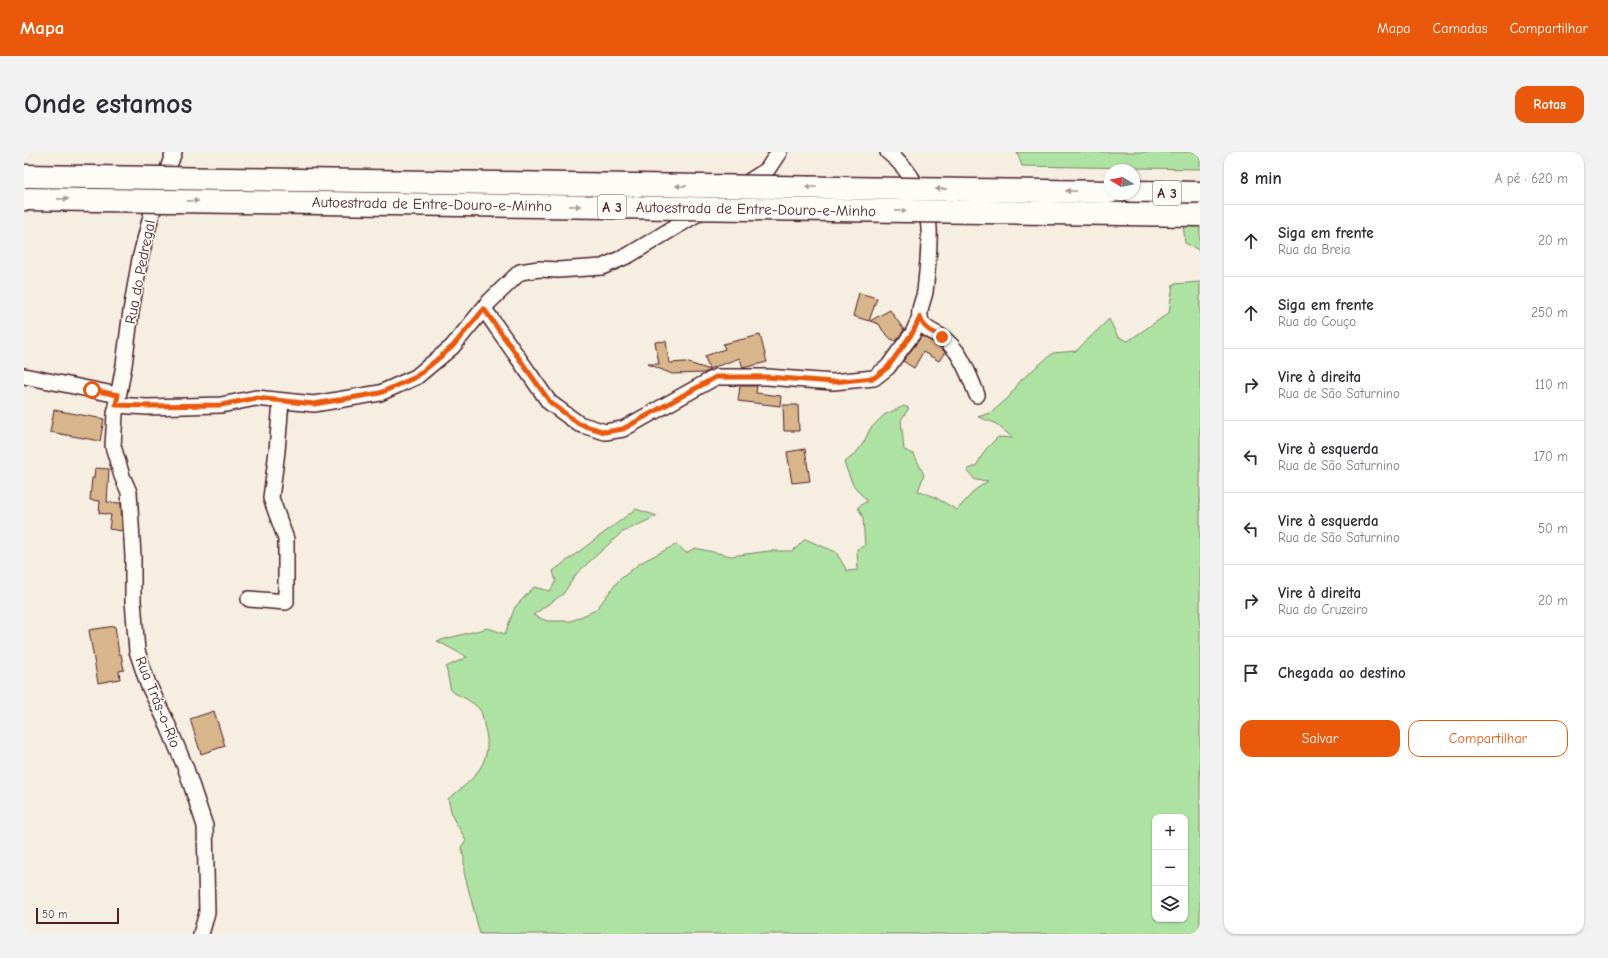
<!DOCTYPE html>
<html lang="pt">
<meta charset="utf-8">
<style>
:root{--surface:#fff;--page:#f2f2f3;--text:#2b2b33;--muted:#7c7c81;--line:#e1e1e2;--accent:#ea580c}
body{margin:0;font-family:"Comic Neue",sans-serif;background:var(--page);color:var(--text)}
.controls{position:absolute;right:12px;bottom:12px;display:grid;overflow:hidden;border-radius:8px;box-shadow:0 1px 3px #0004}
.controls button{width:36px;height:36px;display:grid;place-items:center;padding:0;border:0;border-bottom:1px solid var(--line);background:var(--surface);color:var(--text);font:20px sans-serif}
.compass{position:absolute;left:1080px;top:12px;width:36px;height:36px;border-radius:50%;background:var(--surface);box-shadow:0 1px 3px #0004;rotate:280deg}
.scale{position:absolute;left:12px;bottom:10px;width:83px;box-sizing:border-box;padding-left:4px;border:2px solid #4a1f2b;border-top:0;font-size:11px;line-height:14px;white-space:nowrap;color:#4a1f2b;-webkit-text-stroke:3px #fdfcf7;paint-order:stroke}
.stop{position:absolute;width:12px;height:12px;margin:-9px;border:3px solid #ea580c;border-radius:50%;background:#fff}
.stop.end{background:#ea580c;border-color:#fff;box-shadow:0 1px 4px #0008}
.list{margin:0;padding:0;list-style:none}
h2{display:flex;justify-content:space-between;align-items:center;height:52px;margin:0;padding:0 16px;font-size:17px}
h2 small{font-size:13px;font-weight:400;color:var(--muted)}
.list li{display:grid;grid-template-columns:26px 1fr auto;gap:12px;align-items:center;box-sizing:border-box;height:72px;padding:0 16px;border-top:1px solid var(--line)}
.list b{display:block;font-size:15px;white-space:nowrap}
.list p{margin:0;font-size:13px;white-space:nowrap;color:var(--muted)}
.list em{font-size:13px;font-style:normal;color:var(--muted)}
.actions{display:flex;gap:8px;padding:12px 16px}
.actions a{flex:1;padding:9px 0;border:1px solid var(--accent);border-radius:12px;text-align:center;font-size:14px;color:var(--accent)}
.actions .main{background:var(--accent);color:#fff}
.icon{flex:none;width:22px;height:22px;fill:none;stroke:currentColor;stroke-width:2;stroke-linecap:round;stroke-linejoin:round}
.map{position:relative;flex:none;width:1176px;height:782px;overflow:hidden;border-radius:12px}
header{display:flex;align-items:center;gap:24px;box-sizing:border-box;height:56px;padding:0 20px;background:var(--accent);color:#fff}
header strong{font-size:19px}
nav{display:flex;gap:22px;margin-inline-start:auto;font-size:14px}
.intro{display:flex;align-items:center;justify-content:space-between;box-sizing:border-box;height:96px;padding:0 24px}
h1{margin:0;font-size:28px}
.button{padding:10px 18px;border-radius:12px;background:var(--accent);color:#fff;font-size:14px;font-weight:700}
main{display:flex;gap:24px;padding:0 24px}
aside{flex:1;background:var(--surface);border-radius:12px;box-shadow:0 1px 3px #0004}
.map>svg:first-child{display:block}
</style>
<header>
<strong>Mapa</strong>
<nav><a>Mapa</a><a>Camadas</a><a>Compartilhar</a></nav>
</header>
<div class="intro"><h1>Onde estamos</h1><a class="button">Rotas</a></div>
<main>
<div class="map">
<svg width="1176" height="782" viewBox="0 0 1176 782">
<rect width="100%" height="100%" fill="#f6eee1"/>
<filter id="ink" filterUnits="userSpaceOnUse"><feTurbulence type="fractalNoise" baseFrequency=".025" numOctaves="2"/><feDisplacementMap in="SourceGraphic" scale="8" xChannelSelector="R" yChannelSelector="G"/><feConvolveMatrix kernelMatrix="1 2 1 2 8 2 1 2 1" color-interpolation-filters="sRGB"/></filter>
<g filter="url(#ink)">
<g fill="#aee2a3" stroke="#7c8067" fill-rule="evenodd">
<path d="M993,0H1176V17L998,14Z"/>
<path d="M1159,71L1176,73V101L1173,97L1161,91Z"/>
<path d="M1176,130V782H456L440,720V706L437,695L442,688L429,666L424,647C449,628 470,611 461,576C459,571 459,562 456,558C449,549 436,544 427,539L422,515L443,505L413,489L464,476L481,482L491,455L510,435L526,439L532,429L529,419L612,357L633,364L597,381L553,421L539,442L509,463L523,469H547L572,458L594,429L616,411L653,392L662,401L671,396L707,404L745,399H769L781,387L812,400L823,419L834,418L833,397L841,394L839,366L834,355L843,349L829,333L820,311L832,301L840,290L846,277L860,263L880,254L885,256L877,268L880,298L890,302L900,323L894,339L909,344L933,358L951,338L964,329L951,328L943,318L952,314L962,297L974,285L989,286L971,271L954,265L968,260L984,246L997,228L1029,201L1052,199L1085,167L1094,185L1104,189L1145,161L1149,132ZM1131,665H1161V767H1131Z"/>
</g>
<g fill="#d9b58b" stroke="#4a1f2b">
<path d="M835,141L853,146L845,169L829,164Z"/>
<path d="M866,158L880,178L872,189L867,187L859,179L855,172L846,169Z"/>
<path d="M736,183L743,210L719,216L716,206L685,217L681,204L701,197L699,192Z"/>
<path d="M898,184L913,193L921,200L915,209L899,200L890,216L879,209Z"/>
<path d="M642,189L645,211L662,210L686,218L680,221L648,222L624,212H635L631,190Z"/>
<path d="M716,234H733L732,241L757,244L756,254L714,249Z"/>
<path d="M759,253H774L775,279H760Z"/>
<path d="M30,258L80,267L76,289L26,280Z"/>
<path d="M781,297L786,329L768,331L763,300Z"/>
<path d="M71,316L85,317L83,350L97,351L98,379L85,377L87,363L75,361L76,349L66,348L68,326H70Z"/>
<path d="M91,474L95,502H97L100,518L95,519L96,527L74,531L65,478Z"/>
<path d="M190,559L201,594L177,602L166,567Z"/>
</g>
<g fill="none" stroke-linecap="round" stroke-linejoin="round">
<g stroke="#4a1f2b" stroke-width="18">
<g id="minor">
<path d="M150,0L127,64L116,107L107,159L100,213L91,262L89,294L98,324L105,340L109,404V449L113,499L124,532L142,569L162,617L181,674L183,761L177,782"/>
<path d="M864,0C886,17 904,48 905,76C906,97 903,119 901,140C899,150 893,159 897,169C900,177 910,180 916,184C921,187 928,194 932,199C941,211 947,228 953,243"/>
<path d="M716,35L743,18L755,0"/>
<path d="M460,157L525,250L555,272L581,280L599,277L692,225H743L809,230L850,226L864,215L874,201L889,181L896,165"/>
<path d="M0,224L94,243"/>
<path d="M92,253L123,255L197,253L232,246L290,252L356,241L392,225L428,195L465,150L496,120L515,117L534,118L578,115L605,103L681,57"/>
<path d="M225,447L262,450V387L247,346L253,299L257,249"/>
</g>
</g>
<g stroke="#4a1f2b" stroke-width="25">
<path id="highway" d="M1110,40L1176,41"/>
</g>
<use href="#minor" stroke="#fdfcf7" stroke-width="15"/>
<use href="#highway" stroke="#fdfcf7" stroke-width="22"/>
<g stroke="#4a1f2b" stroke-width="25" stroke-linecap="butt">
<g id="highway-bridge">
<path d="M0,24L1086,40"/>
<path d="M0,47L1176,63"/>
</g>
</g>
<use href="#highway-bridge" stroke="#fdfcf7" stroke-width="22"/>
</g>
<defs><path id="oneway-solid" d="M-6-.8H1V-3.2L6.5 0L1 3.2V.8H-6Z"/></defs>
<g fill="#ac999b">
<use href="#oneway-solid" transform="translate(657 34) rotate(-179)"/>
<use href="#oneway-solid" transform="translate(787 35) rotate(-179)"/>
<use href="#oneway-solid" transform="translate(917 37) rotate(-179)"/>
<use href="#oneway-solid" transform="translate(1047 39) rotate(-179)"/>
<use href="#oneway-solid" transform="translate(39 47) rotate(1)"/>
<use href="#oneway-solid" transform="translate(169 49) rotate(1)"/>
<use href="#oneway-solid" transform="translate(551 54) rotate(1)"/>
<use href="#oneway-solid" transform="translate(877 59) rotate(1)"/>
</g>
</g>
<g fill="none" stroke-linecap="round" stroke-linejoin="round" filter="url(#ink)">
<path stroke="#ea580c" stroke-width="5" d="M68,238L94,243L92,253L123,254L197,253L232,246L290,252L356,241L392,225L428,195L460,157L526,250L555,272L581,280L599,277L692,225H743L809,230L850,226L864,215L889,180L896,165C899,176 908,180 918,185"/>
</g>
<g text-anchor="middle" stroke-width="3" stroke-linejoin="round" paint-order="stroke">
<g fill="#fdfcf7" stroke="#806168" stroke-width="1">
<rect x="1129" y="29" width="28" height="24" rx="3"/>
<rect x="574" y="43" width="28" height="24" rx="3"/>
</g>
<g font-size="14" font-weight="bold" fill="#4a1f2b">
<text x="1143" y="46">A 3</text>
<text x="588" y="60">A 3</text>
</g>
<g font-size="15" fill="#4a1f2b" stroke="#fdfcf7">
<text transform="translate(408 52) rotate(1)" y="5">Autoestrada de Entre-Douro-e-Minho</text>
<text transform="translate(732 57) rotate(1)" y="5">Autoestrada de Entre-Douro-e-Minho</text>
<text transform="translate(116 120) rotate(-79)" y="5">Rua do Pedregal</text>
<text transform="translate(134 550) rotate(68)" y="5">Rua Trás-o-Rio</text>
</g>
</g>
</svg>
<div class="controls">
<button>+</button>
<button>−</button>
<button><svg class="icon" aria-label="layers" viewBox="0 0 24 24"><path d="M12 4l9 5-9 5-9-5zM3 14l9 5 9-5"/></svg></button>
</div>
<svg class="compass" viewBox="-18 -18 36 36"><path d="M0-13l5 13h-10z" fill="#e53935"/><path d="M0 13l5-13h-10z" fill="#7c7c81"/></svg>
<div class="scale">50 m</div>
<div class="stop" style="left:68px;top:238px"></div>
<div class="stop end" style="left:918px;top:185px"></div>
</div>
<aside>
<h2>8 min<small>A pé · 620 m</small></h2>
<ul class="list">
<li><svg class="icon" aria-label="ahead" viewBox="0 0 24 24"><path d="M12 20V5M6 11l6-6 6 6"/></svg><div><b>Siga em frente</b><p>Rua da Breia</p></div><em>20 m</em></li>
<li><svg class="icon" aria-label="ahead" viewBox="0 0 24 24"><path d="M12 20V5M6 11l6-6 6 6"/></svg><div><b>Siga em frente</b><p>Rua do Couço</p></div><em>250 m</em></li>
<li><svg class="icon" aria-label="right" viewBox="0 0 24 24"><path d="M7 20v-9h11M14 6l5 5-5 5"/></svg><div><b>Vire à direita</b><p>Rua de São Saturnino</p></div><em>110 m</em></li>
<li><svg class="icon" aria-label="left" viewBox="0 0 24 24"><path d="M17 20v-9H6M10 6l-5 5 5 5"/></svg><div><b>Vire à esquerda</b><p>Rua de São Saturnino</p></div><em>170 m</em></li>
<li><svg class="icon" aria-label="left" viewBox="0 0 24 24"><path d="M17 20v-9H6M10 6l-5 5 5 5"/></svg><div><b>Vire à esquerda</b><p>Rua de São Saturnino</p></div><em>50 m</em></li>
<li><svg class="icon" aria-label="right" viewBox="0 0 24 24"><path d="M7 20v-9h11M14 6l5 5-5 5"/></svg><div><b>Vire à direita</b><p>Rua do Cruzeiro</p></div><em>20 m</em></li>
<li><svg class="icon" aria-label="arrive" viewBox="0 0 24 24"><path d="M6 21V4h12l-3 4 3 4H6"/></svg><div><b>Chegada ao destino</b></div></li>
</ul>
<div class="actions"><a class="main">Salvar</a><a>Compartilhar</a></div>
</aside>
</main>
